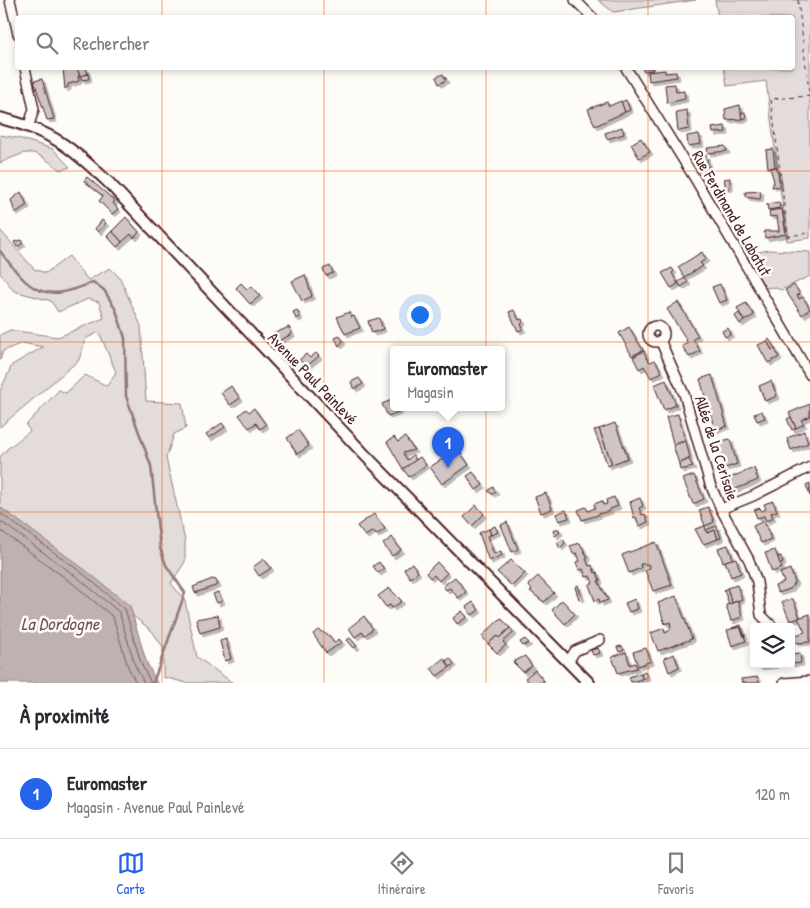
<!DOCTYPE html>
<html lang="fr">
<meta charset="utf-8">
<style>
:root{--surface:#fff;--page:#f7f7f7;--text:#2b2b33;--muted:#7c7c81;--line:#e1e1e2;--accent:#2563eb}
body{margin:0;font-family:"Patrick Hand",sans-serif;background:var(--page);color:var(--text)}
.controls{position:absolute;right:15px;bottom:15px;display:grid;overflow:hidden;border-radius:5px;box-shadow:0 2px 8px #0003}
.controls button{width:45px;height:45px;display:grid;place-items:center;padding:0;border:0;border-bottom:1px solid var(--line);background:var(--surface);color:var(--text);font:25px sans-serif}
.you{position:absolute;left:419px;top:314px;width:18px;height:18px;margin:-12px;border:4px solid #fff;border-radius:50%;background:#1a73e8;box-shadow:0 0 0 8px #1a73e833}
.badge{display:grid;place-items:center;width:32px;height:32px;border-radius:50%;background:var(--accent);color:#fff;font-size:16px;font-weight:700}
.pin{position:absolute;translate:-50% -41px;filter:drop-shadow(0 1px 2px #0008)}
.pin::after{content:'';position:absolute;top:26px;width:18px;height:15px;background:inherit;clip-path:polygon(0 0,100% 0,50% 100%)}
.popup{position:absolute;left:390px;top:346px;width:115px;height:65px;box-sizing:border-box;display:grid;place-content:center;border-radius:5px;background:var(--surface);filter:drop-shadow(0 1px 4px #0005);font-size:16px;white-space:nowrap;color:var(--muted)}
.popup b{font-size:19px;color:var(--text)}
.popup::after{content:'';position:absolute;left:50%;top:100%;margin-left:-10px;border:10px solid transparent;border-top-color:var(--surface)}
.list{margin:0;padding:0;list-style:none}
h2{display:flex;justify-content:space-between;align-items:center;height:65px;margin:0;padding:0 20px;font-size:21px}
h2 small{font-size:16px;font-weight:400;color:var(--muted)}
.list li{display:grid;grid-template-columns:32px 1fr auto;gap:15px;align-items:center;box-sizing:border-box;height:90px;padding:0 20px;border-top:1px solid var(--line)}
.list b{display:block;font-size:19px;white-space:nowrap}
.list p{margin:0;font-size:16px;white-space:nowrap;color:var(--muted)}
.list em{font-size:16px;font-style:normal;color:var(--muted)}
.icon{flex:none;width:28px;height:28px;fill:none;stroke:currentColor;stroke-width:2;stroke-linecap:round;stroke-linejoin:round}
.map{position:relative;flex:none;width:810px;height:683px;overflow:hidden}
.search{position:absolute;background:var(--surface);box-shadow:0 2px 8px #0003;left:15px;right:15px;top:15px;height:55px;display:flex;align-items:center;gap:12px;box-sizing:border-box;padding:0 18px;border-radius:5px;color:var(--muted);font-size:19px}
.sheet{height:155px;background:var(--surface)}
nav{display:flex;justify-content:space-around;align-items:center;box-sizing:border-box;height:70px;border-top:1px solid var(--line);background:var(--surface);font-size:14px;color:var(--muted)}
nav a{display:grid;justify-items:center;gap:2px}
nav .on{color:var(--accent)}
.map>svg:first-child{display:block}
</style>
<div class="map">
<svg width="810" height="683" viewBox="0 0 810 683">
<defs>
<filter id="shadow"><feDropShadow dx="3" dy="3" stdDeviation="0" flood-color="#0004"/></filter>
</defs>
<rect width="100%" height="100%" fill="#fdfcf7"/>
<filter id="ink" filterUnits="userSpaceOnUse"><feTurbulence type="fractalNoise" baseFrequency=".02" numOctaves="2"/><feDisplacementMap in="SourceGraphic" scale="10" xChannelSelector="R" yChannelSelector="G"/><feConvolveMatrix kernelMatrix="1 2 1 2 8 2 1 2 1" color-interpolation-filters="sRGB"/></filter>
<g filter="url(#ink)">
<g fill="#e3dcda" stroke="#967e82">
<path d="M598,0H696L613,12Z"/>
<path d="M715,0H810V238L787,241L766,81L727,86L724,68H792V18L718,17Z"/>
<path d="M0,135L18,138L53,149L70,167L60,170C32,148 32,149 0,163Z"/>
<path d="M0,230L34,269L46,273L69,256L88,280L110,268L120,278L141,326L146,401L182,403L186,428L174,434L166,458L185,541V562L171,583L185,601L197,657L233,683H187L163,677V647L152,631L0,510V457L7,449L30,431L26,425L59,390L66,393L85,375L107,386L116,372L99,332L85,339L79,360L0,427V391L12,365L43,347L22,343L3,351L0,360V335L10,330L58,337L104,318L99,302L88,299L58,312L51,301L14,291L0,273Z"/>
<path d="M768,250L810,252V276L781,290L773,287L765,288L749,259V254Z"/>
</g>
<path fill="#c0b1b1" stroke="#91777b" d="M0,507L84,569L130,606L146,661L157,683H0Z"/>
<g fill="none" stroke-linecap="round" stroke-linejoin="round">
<g stroke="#795961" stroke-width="1">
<path d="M0,513L81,572L125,609L141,663L151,683"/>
<path d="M0,521L77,577L119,612L135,665L144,683"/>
<path d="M0,530L72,583L113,617L128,667L136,683"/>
</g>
<path stroke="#91777b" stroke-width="2.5" d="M0,251C31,292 42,304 93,282L104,290L116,310L125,338L126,396L151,466L160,548L166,565L185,593L153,683"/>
</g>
<g fill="#d0c5c4" stroke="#4a1f2b" filter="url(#shadow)">
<path d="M63,68H77L80,76H78L79,81L68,84V87L65,89Z"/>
<path d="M77,68H86L88,74L80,76Z"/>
<path d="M643,68H653V70L643,71Z"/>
<path d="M665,70V73L676,72L677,77L649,81L648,72Z"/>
<path d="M88,74L89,79L82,80L80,76Z"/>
<path d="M443,74L446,80L439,84L436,77Z"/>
<path d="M42,79L54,119L47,120L34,81Z"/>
<path d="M675,84L676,92L684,91L685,99L667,103L665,85Z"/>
<path d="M626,100L630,110L625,112L621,102Z"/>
<path d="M621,101L625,112L595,126L588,109L607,102L609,106Z"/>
<path d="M740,105L742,119L726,120L725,109Z"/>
<path d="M687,110L689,129L678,131L676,112Z"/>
<path d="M745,112L746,118L742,119L741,113Z"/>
<path d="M725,126L726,132L713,133L712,128Z"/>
<path d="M622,127L624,134L607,139L605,133Z"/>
<path d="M699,134L701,144L688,146L687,136Z"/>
<path d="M641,138L650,152L639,158L631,144Z"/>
<path d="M725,146L727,151L708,153L707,148Z"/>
<path d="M773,149L775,167L768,168L766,150Z"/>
<path d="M699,152L700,156L706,155L709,170L700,172L695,153Z"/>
<path d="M777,167L780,186L772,187L774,181L770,168Z"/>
<path d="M87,177L115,201L113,203L118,209L112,214L99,201L103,196L84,181Z"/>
<path d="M730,178V188L726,189L724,179Z"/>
<path d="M761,191L760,199L746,197L745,192Z"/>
<path d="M21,192L27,205L15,213L11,200Z"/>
<path d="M779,202L780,208L768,210L767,204Z"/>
<path d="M782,209L786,234L765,238L764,231H779L777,216L770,217L769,211Z"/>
<path d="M126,217L139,232L134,238L131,234L122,242L112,231Z"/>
<path d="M102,220L106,223L98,232L95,229Z"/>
<path d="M112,231L122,242L117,247L107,236Z"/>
<path d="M21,240L23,243L17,247L14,242Z"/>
<path d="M702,252L706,259L700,263L703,266L684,277L678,267Z"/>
<path d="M330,266L333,273L326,276L323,269Z"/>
<path d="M672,268L674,271L672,273L678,284L671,288L662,273Z"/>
<path d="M305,275L312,296L302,301L292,281Z"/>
<path d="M685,278L688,282L681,287L678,282Z"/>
<path d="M241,283L247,289L251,286L260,296L250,304L236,288Z"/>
<path d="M720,284L727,300L719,303L712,287Z"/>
<path d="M794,285L800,294L797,295L799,299L803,297L810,309L802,315L785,290Z"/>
<path d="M678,302L698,336L693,339L700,351L689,357L682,346L687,343L686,339L667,309Z"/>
<path d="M746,303L754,315L744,321L737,308Z"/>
<path d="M297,310L300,317L296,319L293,312Z"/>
<path d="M514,310L519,320L522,319L523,322L521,324L523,329L518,331L509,312Z"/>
<path d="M349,312L351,317L354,316L360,328L345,334L337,317Z"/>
<path d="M739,313L744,321L740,324L735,316Z"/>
<path d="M379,318L383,329L372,333L368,321Z"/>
<path d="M289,327L292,334L276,342L273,334Z"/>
<path d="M629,327L643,350L632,356L619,333Z"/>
<path d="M728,328L731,334L725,337L722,331Z"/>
<path d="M340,336L343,341L339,346L335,338Z"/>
<path d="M769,339L775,349L772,350L767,341Z"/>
<path d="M767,341L772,350L775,349L779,357L768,363L758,345Z"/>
<path d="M644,351L647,359L650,362L655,360L662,372L651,378L644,366L639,369L633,357Z"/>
<path d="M316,353L319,356L307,366L299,360L306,354L310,358Z"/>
<path d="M712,375L727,426L715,430L700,379Z"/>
<path d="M359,378L363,384L354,389L351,382Z"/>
<path d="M666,380L676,405L664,410L654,385Z"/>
<path d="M771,381L777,396L765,401L759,386Z"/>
<path d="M231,386L240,398L230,405L221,393Z"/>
<path d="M394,399V407H398L400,411L388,416L382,404Z"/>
<path d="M810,404V416L801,420L804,424L796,428L789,413Z"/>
<path d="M254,408L266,425L260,429L256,423L249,428L239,415L246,409L249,412Z"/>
<path d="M762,411L765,418L757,421L754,414Z"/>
<path d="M678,414L685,440L673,443L666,417Z"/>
<path d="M791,417L796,428L792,430L787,419Z"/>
<path d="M222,423L225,427L209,438L206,434Z"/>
<path d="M615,423L628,458L612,464L599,429Z"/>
<path d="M599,429L612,464L608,466L594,430Z"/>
<path d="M298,430L309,446L297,454L287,438Z"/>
<path d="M804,431L808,443L791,450L787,438Z"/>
<path d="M394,437L398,442L405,437L414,450L403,453L407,460L413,455L416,460L403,469L387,442Z"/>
<path d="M730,439L737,464L725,468L717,442Z"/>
<path d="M686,441L690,458L679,464L673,445Z"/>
<path d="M458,449L469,465L442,484L430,467Z"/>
<path d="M420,457L426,465L409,477L403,469Z"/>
<path d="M689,459L693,467L680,470L679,464Z"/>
<path d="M754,468L758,480L733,490L729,478Z"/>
<path d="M473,472L483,485L476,490L467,476Z"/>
<path d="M694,475L704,499L693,504L683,479Z"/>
<path d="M810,483V496L806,485Z"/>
<path d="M493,487L496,492L492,494L488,491Z"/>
<path d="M546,493L552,509L541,513L535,497Z"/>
<path d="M614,497L618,506L610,509V511L598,514V515L582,520L578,510L586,507L588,511L595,508L594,504L602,501L603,505L607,504L606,500Z"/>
<path d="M640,498L643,506L639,508L642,515L645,514L648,522L639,526L636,517L634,518L630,502Z"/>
<path d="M773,501L777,511L771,513L773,518L766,521L764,516L757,518L754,510L760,508L761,511L766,509L764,504Z"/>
<path d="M476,505L484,514L472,526L464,517Z"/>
<path d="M708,507L714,522L705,526L699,510Z"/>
<path d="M566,510L569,518L559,521L556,514Z"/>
<path d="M374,514L385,529L376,535L373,531L365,536L357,526Z"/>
<path d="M764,521L771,539L761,543L753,526Z"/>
<path d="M507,522L518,549L512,552L501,525Z"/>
<path d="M495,526L498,532L491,535L489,529Z"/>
<path d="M705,526L707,533L715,530L718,539L703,544L695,529Z"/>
<path d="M717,526L721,538L718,539L715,530L707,533L706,530Z"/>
<path d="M489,529L491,535L487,536L494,554L501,551L502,555L489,561L479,533Z"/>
<path d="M555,529H559L560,532L555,536L553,531Z"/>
<path d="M392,537L401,550L392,556L383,544Z"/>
<path d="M563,539L565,543L560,548L557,543Z"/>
<path d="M656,542L672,585L653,591L645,570L650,568L648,564H640L641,568L629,573L622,555Z"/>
<path d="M580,543L588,558L586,559L589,566L592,565L595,573L597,572L600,581H598L608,600L600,603L599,599L595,601L589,585L593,583L590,576L586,577L583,569L579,570L576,562L580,561L577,553L573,554L570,546Z"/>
<path d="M728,545L733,559L723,562L718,548Z"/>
<path d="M775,550L782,568L772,572L765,553Z"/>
<path d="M781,556L783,563L780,564L778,557Z"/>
<path d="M736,558L741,573L731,577L725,561Z"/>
<path d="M264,559L271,568L259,576L253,567Z"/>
<path d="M511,560L525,573L512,586L497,572Z"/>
<path d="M379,562L384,569L378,573L373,566Z"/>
<path d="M437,562L447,573L439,581L434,575L430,578L426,573Z"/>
<path d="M412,563L418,572L410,578L404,569Z"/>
<path d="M790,569L795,582L790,589L778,593L775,586L784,582L780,573Z"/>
<path d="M538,576L554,593L544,602L530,591L532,590L528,585Z"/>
<path d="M455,577L466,592L458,598L450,588L446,590L443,586Z"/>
<path d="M212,579L216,580L218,585L195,593L193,587Z"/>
<path d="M578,585L582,598L579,599L575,587Z"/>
<path d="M737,585L742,599L732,603L727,588Z"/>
<path d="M389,588L402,601L392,608L390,605L386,607L378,596Z"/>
<path d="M727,588L732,603L729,604L724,590Z"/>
<path d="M218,592L222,601L217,603L213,594Z"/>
<path d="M676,596L692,639L658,651L651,633L664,628L665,633L669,631L671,627L670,622L665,624L658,603Z"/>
<path d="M635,599L638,609L629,612L625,603Z"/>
<path d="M793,599L800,618L790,621L782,602Z"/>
<path d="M562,600L575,614L565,624L552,610Z"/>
<path d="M738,601L742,617L731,621L726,605Z"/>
<path d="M473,602L479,610L472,615L466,607Z"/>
<path d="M462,611L467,617L457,624L453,618Z"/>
<path d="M810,614V642L796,643L793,636L805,632L798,618Z"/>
<path d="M218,615L220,627L200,633L196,619Z"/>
<path d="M364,616L373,629L365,635L362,632L355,637L349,628Z"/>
<path d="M501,618L510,628L499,638L497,636L488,644L482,636Z"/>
<path d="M741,625L745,637H744L740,627L732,628Z"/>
<path d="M740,627L746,641L732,646L727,630Z"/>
<path d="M510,628L514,632L503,642L506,645L497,653L488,644L497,636L499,638Z"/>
<path d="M318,630L330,636L334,643L339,639L342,642L326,653L313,634Z"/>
<path d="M350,638L357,646L354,648L347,640Z"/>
<path d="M226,639L231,659L225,661L220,641Z"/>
<path d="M525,639L529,643L523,646L520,642Z"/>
<path d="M622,646L624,650L619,652L617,647Z"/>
<path d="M598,648L600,653L593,655L591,650Z"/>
<path d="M646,648L651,661L638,666L633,652Z"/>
<path d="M626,652L630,665L635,663L637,668L618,673L612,657Z"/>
<path d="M800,653L801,663L791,664V654Z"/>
<path d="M674,654L679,667L669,672L664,658Z"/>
<path d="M525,656L532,666L523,672L513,662Z"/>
<path d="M444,658L450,667L437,676L431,668Z"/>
<path d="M450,658L454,664L450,667L446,661Z"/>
<path d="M758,664H776V665L758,667Z"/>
<path d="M535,670L544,681L541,683H529L525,678Z"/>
<path d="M645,671L647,677L642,679L641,673Z"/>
<path d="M641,673L642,679L631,682L629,677Z"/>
<path d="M758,677L759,683H742L741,679Z"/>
</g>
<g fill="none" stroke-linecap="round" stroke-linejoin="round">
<g stroke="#4a1f2b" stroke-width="12">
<g id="minor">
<path d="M10,0L18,34"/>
<path d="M575,0L593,18"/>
<path d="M25,68L34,109L29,125"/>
<path d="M626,68L694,177L810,375"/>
<circle cx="656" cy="334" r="8"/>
<path d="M660,340L684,394L710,484L721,509L749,560L757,582L761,615L773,627"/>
<path d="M721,509L753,496L810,467"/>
<path d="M568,662L575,651L600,640"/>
<path d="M784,683L810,681"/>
</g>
</g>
<g stroke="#4a1f2b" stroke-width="14">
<path id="major" d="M0,118C52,131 71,147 109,183L363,453L589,683"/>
</g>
<g stroke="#4a1f2b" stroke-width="1" stroke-dasharray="4 4" stroke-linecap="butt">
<path d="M798,0L810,100"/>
<path d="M810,96L771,99L788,236L810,233"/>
</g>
<use href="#minor" stroke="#fdfcf7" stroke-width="9"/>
<use href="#major" stroke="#fdfcf7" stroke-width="10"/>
</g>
</g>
<path fill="none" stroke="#e8590c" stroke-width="1" stroke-opacity="0.55" d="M162,0V18M324,0V18M486,0V18M648,0V18M162,68V683M324,68V683M486,68V683M648,68V683M0,171H810M0,342H810M0,512H810"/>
<g text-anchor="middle" stroke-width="5" stroke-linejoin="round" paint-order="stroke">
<g font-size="16" fill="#4a1f2b" stroke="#fdfcf7">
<text transform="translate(732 213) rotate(60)" y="6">Rue Ferdinand de Labatut</text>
<text transform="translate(313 378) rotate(46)" y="6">Avenue Paul Painlevé</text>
<text transform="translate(717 448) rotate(72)" y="6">Allée de la Cerisaie</text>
</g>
<g font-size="18" font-style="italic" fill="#73525a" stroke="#fdfcf7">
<text x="60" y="630">La Dordogne</text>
</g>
</g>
</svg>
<div class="controls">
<button><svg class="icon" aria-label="layers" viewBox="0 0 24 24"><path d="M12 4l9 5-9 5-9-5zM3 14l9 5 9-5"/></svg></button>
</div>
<div class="you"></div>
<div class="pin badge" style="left:448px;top:468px">1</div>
<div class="popup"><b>Euromaster</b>Magasin</div>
<div class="search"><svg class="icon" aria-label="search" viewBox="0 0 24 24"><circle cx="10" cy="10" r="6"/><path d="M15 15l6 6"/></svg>Rechercher</div>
</div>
<section class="sheet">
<h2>À proximité<small></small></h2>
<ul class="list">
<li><span class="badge">1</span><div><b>Euromaster</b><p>Magasin · Avenue Paul Painlevé</p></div><em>120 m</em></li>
</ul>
</section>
<nav>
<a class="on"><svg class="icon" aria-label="map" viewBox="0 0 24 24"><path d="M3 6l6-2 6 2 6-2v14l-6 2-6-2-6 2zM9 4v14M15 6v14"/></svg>Carte</a>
<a><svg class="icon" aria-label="directions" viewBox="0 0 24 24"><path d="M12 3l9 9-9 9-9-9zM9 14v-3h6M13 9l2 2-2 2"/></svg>Itinéraire</a>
<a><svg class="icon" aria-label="saved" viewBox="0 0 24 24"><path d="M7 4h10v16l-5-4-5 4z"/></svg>Favoris</a>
</nav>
